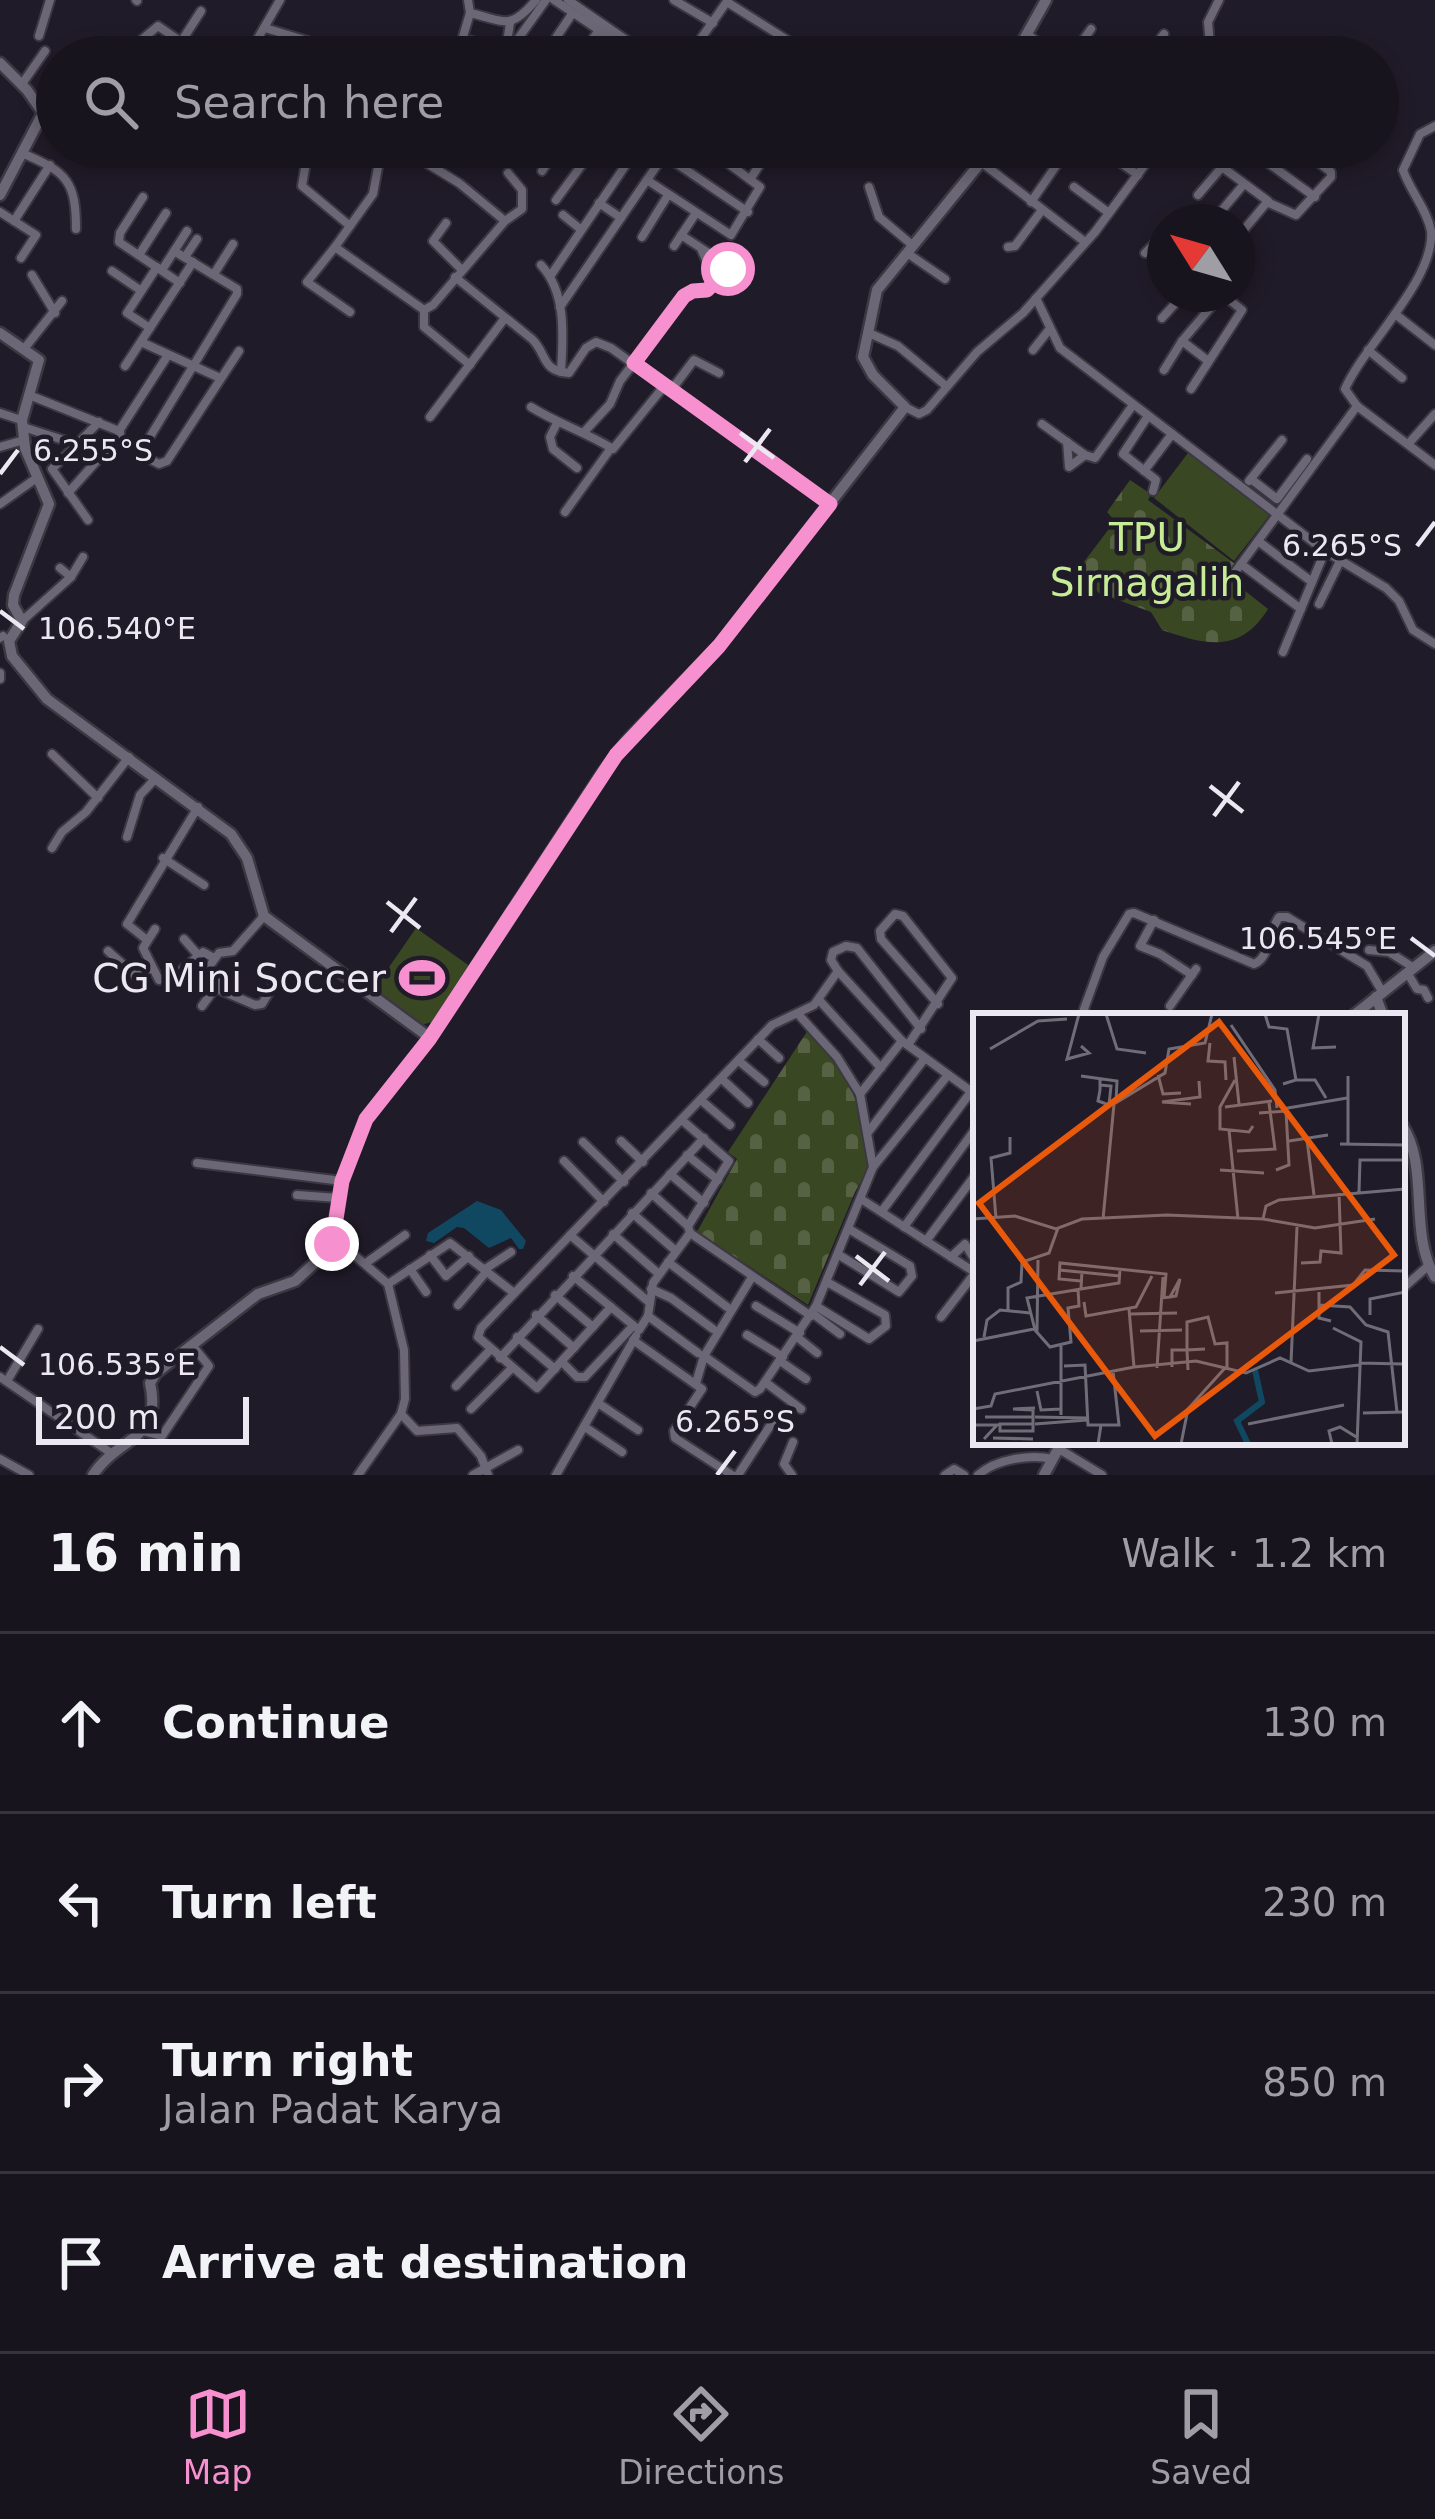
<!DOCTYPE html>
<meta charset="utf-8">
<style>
:root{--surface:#18141e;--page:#211d27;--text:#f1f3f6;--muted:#9f9ea4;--line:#36333c;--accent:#f790ce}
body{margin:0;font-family:"DejaVu Sans",sans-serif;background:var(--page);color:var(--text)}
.compass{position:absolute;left:1147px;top:204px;width:108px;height:108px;border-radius:50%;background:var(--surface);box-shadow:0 6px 18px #0003;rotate:307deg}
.scale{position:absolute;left:36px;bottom:30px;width:213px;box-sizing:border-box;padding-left:12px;border:6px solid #ebe8f1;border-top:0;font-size:33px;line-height:42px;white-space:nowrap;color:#ebe8f1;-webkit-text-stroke:9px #201b28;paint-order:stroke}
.stop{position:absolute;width:36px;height:36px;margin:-27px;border:9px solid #f790ce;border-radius:50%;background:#fff}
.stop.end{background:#f790ce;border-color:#fff;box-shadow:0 3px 12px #0008}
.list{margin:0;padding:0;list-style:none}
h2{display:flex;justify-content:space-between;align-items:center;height:156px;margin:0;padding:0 48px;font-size:51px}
h2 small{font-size:39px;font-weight:400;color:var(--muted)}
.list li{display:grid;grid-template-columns:78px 1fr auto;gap:36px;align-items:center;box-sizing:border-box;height:180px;padding:0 48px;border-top:3px solid var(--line)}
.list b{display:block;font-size:45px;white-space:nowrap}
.list p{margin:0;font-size:39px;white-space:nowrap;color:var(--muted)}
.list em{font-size:39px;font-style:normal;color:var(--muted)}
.icon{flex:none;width:66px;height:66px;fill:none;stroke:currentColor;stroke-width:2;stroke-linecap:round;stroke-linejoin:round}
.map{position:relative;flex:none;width:1435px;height:1475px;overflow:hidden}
.search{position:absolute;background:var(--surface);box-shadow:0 6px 18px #0003;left:36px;right:36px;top:36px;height:132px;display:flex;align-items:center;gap:30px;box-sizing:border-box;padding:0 42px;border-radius:66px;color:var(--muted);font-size:45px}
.sheet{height:876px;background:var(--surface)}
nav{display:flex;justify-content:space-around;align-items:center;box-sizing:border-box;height:168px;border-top:3px solid var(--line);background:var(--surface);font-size:33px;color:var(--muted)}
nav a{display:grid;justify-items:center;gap:6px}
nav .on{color:var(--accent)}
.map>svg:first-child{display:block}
</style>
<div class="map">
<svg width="1435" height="1475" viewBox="0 0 1435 1475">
<defs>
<pattern id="cemetery-stones" width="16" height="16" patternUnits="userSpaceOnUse" patternTransform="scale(3)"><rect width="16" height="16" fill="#394823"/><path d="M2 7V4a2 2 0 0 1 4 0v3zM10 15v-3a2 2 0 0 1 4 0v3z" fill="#566243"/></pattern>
</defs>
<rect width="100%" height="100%" fill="#201b28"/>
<g fill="url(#cemetery-stones)">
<path d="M1130,480L1151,494L1148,500L1238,566L1230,579L1268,609C1240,654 1206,645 1162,630L1151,612L1099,593L1077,571L1115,521L1107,512Z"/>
<path d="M808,1030L843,1069L867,1128L872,1162L855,1192L808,1305L697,1232L737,1159L728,1152Z"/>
</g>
<g fill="#394823">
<path d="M1191,449L1272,512L1234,561L1154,498Z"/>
<path d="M416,928L471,967L432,1022L421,1025L374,989Z"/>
</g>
<path fill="#104861" d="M477,1201L501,1210L526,1241L523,1249H519L511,1238L489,1248L464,1228L457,1227L434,1243L426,1241L428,1233Z"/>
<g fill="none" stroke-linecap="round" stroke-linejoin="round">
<g stroke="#3c3842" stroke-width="12">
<g id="street">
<path d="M136,0L137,1"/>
<path d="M468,0L470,13C505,21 510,31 536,0"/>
<path d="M554,0L639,57"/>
<path d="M568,0L651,57"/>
<path d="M674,0L713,23"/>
<path d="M727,2L814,57"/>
<path d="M265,28L308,41"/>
<path d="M1027,34L1058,57"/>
<path d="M39,36L50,0"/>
<path d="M468,40L506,49L519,57"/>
<path d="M181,42L201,11"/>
<path d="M506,49L510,23"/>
<path d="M121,57L158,26L203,57"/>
<path d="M247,57L280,0"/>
<path d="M457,57L470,13"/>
<path d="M505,57L546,0"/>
<path d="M543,57L572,14"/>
<path d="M580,57L599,30"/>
<path d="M688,57L728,0"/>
<path d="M1071,57L1091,29"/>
<path d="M1147,57L1164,34"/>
<path d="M1211,57L1208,22L1219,0"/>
<path d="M22,84L45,51"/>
<path d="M43,113L57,97"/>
<path d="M1435,126L1420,134L1403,170C1410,191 1427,209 1431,231C1435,280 1364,345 1345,389L1357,406L1435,465"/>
<path d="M109,147L124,158L134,147"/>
<path d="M291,147L306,162L302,186L350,226L335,247L424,310L433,305L505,221L522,209V190L508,173"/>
<path d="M359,147L379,162"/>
<path d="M400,147L459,183L505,221"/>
<path d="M669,147L664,155L748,212"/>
<path d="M783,147L795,153L806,147"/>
<path d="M1098,147L1138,175"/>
<path d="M1195,147L1268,201L1237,238"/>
<path d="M1246,147L1315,197"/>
<path d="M518,150L520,147"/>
<path d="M24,154C67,172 76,182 76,229"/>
<path d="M726,160L736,147"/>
<path d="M981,162L1085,242"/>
<path d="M542,171L558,147"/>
<path d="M751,178L771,147"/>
<path d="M647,180L731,235L760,187L706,147"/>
<path d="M869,187L879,217L911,244"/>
<path d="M1074,187L1109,213"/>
<path d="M1198,195L1222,167"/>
<path d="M143,197L120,233L119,242L180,283"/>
<path d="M556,200L595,147"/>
<path d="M1031,202L1069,147"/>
<path d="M599,203L621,218"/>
<path d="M1269,203L1296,215L1331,177V172L1298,147"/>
<path d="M0,212L36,235L21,258"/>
<path d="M563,215L579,228"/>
<path d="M14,221L50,165"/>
<path d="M1212,222L1244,184"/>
<path d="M446,223L433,241L461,269"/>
<path d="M350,226L373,194L379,162L389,147"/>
<path d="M681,235L718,259"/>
<path d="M642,237L668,195"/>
<path d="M674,246L696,213"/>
<path d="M335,247L307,282L350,312"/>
<path d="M1008,247L1015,246L1042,210"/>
<path d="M174,251L237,289V294L145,445L146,457L159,464L167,461L239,351"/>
<path d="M702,251L710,268"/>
<path d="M907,253L945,279"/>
<path d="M1145,253L1159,239L1165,240"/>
<path d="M139,255L166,213"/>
<path d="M185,257L197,239"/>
<path d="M541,265C567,293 563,337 561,372"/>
<path d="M162,270L187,231"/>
<path d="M112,271L140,290"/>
<path d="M214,274L233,244"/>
<path d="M32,275L55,313"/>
<path d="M551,275L638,147"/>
<path d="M455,277L532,339C548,355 541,371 569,373L586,348L596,342L611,348L829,504"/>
<path d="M1036,298L1060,348L1325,551L1386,588L1399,601L1413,630L1435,644"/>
<path d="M560,307L664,155L652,147"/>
<path d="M424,310V327L470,365"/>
<path d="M1395,314L1435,345"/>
<path d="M1162,318L1184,294"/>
<path d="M150,328L127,313L157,267"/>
<path d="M869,333L898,346L946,386"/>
<path d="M141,342L220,378"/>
<path d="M24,349L62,301"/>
<path d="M1033,350L1048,331"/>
<path d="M1368,350L1402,378"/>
<path d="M1207,360L1182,341L1222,294"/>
<path d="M125,366L193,262"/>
<path d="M1164,370L1182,341"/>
<path d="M672,389L694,360L719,373"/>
<path d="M1191,389L1242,310L1222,294"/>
<path d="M29,395L119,431L168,355"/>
<path d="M531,407C558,424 584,431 613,449L665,385"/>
<path d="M905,407L919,414L927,410L977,352L1023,313L1095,232L1158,147"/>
<path d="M0,413L21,420"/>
<path d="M1148,416L1123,454L1156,480L1153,491"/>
<path d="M430,417L505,318"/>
<path d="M557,423L550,437L553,449L577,468"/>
<path d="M1042,424L1085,455L1095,458L1133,405"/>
<path d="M23,427L76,444"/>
<path d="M585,431L610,404L620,381L684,297L693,291L708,290L728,269"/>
<path d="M1067,442L1069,467L1085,455"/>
<path d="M1410,442L1435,414"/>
<path d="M0,447L24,440"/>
<path d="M1144,471L1172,434"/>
<path d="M1251,479L1277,499L1307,459"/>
<path d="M1249,481L1282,440"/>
<path d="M68,493L120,435V431"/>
<path d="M0,504L38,477"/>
<path d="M565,512L611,448"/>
<path d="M88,520L52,469L99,422"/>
<path d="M1258,541L1312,582"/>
<path d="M1241,564L1301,609"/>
<path d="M60,568L71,577"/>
<path d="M1230,579L1357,406"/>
<path d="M1319,604L1340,561"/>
<path d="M22,621L71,577L83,557"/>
<path d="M0,638L3,636"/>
<path d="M1283,652L1325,551"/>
<path d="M0,673V679"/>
<path d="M52,754L98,798"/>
<path d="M127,837L140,795L156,778"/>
<path d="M52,848L62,832L86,812L129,757"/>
<path d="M163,858L204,885"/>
<path d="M264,916L233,951L219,953L206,971L219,983L220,990L255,1005L262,1004L273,986"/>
<path d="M1154,920L1140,946L1160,954L1192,975"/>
<path d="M155,929L143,948L159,980L178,973L203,952L214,958"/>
<path d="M184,939L198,955"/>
<path d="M147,940L127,924L198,807"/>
<path d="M1369,950L1389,952L1414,968"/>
<path d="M108,951L136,976L152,968"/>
<path d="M1408,974L1417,989L1424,990L1428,998"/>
<path d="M819,1000L881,1068"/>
<path d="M202,1006L219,983"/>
<path d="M1170,1006L1196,969"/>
<path d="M1087,1016L1084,1009L1103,957L1129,914L1134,913L1254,964C1270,958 1269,931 1279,917H1287L1367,966L1383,993"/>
<path d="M921,1029L857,948L846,946L833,952L831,960L838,971L902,1041L976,1095"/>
<path d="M758,1039L779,1058"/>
<path d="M908,1045L952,978L903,916L895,914L880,931L881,939L938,1004"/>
<path d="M739,1061L764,1082"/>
<path d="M723,1080L748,1103"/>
<path d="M860,1094L902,1041"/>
<path d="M702,1101L730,1125"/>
<path d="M869,1131L925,1058"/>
<path d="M621,1141L643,1162"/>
<path d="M583,1142L624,1182"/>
<path d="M687,1155L718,1180"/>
<path d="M564,1161L604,1202"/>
<path d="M197,1163L342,1181"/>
<path d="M873,1167L948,1075"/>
<path d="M670,1174L704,1203"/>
<path d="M651,1193L688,1226"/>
<path d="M297,1195L338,1198"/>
<path d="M861,1199L976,1273"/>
<path d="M882,1211L976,1085"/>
<path d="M632,1213L676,1251"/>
<path d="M904,1227L976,1128"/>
<path d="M690,1233L811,1316"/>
<path d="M613,1234L659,1274"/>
<path d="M570,1235L650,1303"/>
<path d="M333,1237L388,1284L404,1350L405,1399L401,1414L358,1475"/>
<path d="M926,1241L976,1174"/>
<path d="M430,1255L446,1276L469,1256"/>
<path d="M839,1255L899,1292L912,1276L910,1266L849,1229"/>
<path d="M951,1257L965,1244L973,1257"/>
<path d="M668,1262L727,1307"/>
<path d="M366,1263L405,1235"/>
<path d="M410,1269L426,1292"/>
<path d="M485,1269L511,1252"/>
<path d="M573,1276L639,1330L648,1316L653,1283L690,1233L688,1226L729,1161L683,1121"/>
<path d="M388,1284L450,1243L514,1293"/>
<path d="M651,1289L671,1298L713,1329"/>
<path d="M1402,1289L1428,1266"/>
<path d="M555,1295L593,1327"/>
<path d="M458,1305L487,1271"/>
<path d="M756,1306L800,1333"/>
<path d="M816,1306L869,1339L886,1326L885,1315L827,1282"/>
<path d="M611,1307L537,1388L478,1337L481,1328L772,1025L814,1005L838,971"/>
<path d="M812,1313L840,1334"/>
<path d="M536,1315L574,1348"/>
<path d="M648,1316L698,1353"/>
<path d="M941,1317L975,1273"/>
<path d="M747,1335L783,1357"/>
<path d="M517,1337L555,1369"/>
<path d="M797,1337L817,1353"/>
<path d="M633,1340L702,1389L674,1431L675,1438L732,1475"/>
<path d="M704,1356L755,1392L760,1389L816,1306L873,1167L860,1094L837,1057L799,1015"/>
<path d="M500,1358L704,1138"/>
<path d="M780,1361L806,1379"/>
<path d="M562,1362L577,1377H585L633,1326"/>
<path d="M0,1377L111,1453"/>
<path d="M7,1381L38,1329"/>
<path d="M765,1382L801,1409"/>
<path d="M696,1383L704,1356L752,1277"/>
<path d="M456,1386L491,1349"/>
<path d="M598,1403L638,1430"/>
<path d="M471,1409L512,1368"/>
<path d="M401,1414L417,1431L457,1428L481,1456L488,1475"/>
<path d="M585,1427L622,1452"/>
<path d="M143,1431L162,1436L209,1366L192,1345"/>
<path d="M1059,1449L1102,1475"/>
<path d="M0,1459L29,1475"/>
<path d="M473,1475L518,1450"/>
<path d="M556,1475L636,1336"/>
<path d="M738,1475L777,1415"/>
<path d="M792,1475L784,1464L793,1442"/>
<path d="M945,1475L954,1469L964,1475"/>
<path d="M978,1475C996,1459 1030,1454 1053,1459"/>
</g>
</g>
<g stroke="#3c3842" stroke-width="15">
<g id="secondary">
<path d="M1014,57L1046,0"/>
<path d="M0,63L27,90L43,113L0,195"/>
<path d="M0,333L39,360L22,420L25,448L49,504L14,595L13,605L22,621L9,641L12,656L47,699L231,834L247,858L264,916L430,1038"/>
<path d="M1376,997L1383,1016"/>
<path d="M1353,1016L1435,951"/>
<path d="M1402,1125C1430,1167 1408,1232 1435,1277"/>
<path d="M93,1475C118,1436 163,1441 150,1383L156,1373L258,1294L295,1281L330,1249L342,1181L366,1119L430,1038L602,774L628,740L719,646L905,407L873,375L863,357L877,290L981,162L965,147"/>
<path d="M1044,1475L1062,1442"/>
</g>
</g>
<use href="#street" stroke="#6c6776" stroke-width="8"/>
<use href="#secondary" stroke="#6c6776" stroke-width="10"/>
</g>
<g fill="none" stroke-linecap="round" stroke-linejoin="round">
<path stroke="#f790ce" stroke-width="15" d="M332,1244L342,1181L366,1119L430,1038L616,755L719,646L830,504L634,363L684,296L693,291L707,290L728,269"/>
</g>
<path fill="none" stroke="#ebe8f1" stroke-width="4.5" d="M740,433L774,458M745,462L770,429M0,474L18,450M1417,546L1435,522M0,611L24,629M1210,786L1243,812M1214,816L1239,782M387,902L420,928M391,932L416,898M1411,938L1435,956M856,1256L889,1281M860,1285L885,1252M0,1347L24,1365M717,1475L735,1451"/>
<defs>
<g id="stadium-bare" transform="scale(3.6)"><path d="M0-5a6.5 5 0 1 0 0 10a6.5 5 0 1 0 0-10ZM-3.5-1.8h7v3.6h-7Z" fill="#f790ce" stroke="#201b28" stroke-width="2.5" paint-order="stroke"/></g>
</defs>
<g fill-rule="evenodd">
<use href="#stadium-bare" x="422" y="978"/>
</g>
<g text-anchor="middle" stroke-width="9" stroke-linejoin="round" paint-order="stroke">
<g font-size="39" fill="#c7ec96" stroke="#201b28">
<text x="1147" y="551">TPU<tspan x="1147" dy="45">Sirnagalih</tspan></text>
</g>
<g font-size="39" fill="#ebe8f1" stroke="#201b28" text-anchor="end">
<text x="386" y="992">CG Mini Soccer</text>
</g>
</g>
<g transform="translate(973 1013)">
<rect width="432" height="432" fill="#201b28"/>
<path fill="none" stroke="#104861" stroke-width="6" d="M275,431L264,408L289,389L282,357"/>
<path fill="none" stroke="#716d78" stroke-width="3" d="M106,1L94,46L116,40L108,33M133,1L144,36L173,40M292,1L296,14L314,16L323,67L310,71M346,1L340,35L363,34M258,12L302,77L304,95M237,30L235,48L252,49L253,67M17,36L65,8L94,6M261,44L266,91M185,62L190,81L208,80M108,63L144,68L143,89M262,67L247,94V116L276,119L280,113M323,67H342L353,85M127,72L138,73L136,92L125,88L127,77V66M218,91L189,89L227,84L226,68M252,94L299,88M309,96L374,85M286,100L313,98L316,152L303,157M256,117L265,206M334,127L341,182M316,128L355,122M367,131L432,132M375,131V63M264,138L302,136L296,90M247,157L291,160M386,179L387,147H432M23,205L18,145L37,140V124M0,206L42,203L83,216L109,206L194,202L290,206L293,193L306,187L432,176M130,206L141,91L192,60L196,36L232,30L239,1M290,206L342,215L402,206M328,250L347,249L348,238L368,240L366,180M86,257L147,263M109,258L108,276L146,270L147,257M108,268L86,266L87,250L193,261L191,285M346,279V305L358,308M302,280L380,272L392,257L432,258M188,285L197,284L203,283L207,266L197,284M111,289L113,303L163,294L179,263M346,292L377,294L393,312L415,319L424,399M156,296L161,354M35,298V275L48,269L49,249L76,240L85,215M157,301L204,300M397,302V286L432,279M360,315L388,329L384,431M62,317L54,285L108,276M167,318L209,317M64,319L65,247M11,324L14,307L27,297L57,300M0,328L61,316L77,334L98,329L95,295L106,293L105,276M318,350L324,214M386,350L430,351M91,353L112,352L115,412H128L125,431M199,354V337H214V309L235,304L242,331L254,330V355M184,355L190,264M215,357L214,337L232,336M64,378L68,397L88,396M60,395V418H27V411H60M0,396L18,393L22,381L161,354L223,348L273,360L307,345L336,358L386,352M60,397L40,396L62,395M390,400L432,399M88,402V333M12,404H60M62,404L114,405M62,411L114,407M275,411L371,392M0,412H24L11,426M128,412H146L140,358M20,425L60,426M208,431L215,396L252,355M359,431L356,418L367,414L385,425"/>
<path fill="#e8590c" fill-opacity="0.15" stroke="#e8590c" stroke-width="6" d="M246,9L421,242L182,423L6,190Z"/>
<rect width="432" height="432" fill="none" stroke="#ebe8f1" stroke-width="6"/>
</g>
<g font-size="30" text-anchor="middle" fill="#ebe8f1" stroke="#201b28" stroke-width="9" stroke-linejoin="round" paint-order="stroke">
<text x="93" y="461">6.255°S</text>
<text x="1342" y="556">6.265°S</text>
<text x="117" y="639">106.540°E</text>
<text x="1318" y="949">106.545°E</text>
<text x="117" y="1375">106.535°E</text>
<text x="735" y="1432">6.265°S</text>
</g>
</svg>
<svg class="compass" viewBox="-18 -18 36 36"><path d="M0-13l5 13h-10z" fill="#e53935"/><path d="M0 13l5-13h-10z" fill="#9f9ea4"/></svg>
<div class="scale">200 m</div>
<div class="stop" style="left:728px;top:269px"></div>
<div class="stop end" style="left:332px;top:1244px"></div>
<div class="search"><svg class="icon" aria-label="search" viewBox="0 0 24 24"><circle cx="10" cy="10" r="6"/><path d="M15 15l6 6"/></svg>Search here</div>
</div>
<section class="sheet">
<h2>16 min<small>Walk · 1.2 km</small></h2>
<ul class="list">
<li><svg class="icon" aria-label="ahead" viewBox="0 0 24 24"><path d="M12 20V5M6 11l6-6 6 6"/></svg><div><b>Continue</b></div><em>130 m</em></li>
<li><svg class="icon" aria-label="left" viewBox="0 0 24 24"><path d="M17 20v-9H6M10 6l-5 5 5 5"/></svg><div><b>Turn left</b></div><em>230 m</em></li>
<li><svg class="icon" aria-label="right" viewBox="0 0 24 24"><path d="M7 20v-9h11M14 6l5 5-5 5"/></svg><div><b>Turn right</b><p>Jalan Padat Karya</p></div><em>850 m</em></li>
<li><svg class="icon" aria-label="arrive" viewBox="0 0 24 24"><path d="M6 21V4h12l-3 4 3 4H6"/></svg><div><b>Arrive at destination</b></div></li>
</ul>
</section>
<nav>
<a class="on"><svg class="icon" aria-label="map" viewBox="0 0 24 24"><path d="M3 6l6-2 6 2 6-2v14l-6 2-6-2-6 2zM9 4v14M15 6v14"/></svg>Map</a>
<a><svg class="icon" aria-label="directions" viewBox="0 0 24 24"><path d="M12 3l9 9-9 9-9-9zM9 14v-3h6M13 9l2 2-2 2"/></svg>Directions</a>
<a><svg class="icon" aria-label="saved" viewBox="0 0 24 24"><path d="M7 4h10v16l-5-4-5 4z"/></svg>Saved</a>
</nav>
